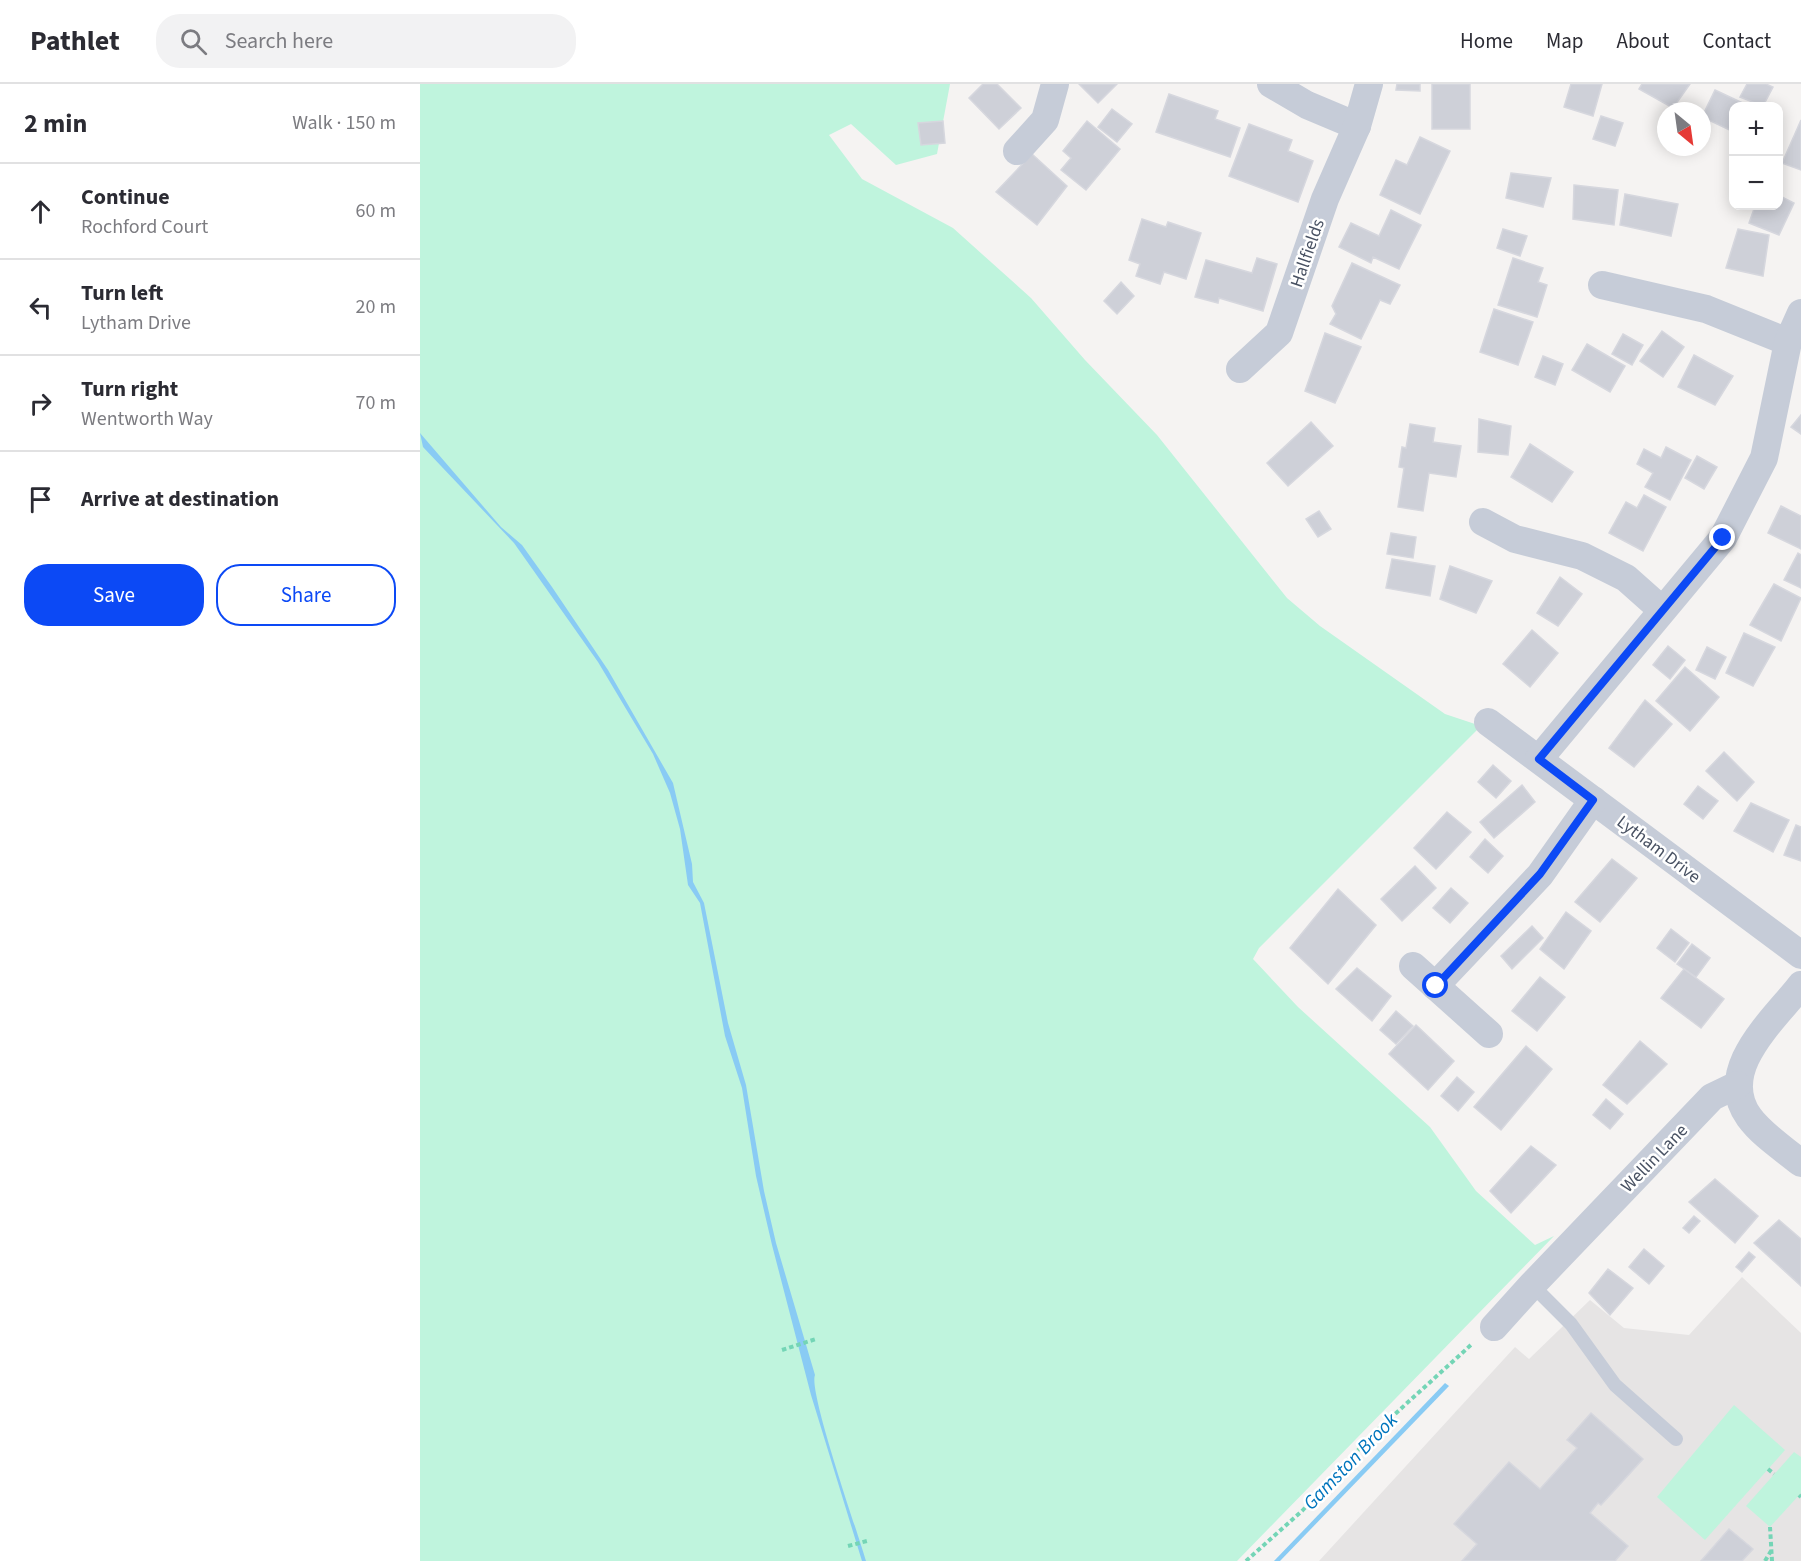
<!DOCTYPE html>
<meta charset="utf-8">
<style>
:root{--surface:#fff;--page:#f2f2f3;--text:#2b2b33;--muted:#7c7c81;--line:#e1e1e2;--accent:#0c49f5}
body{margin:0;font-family:"Source Sans 3",sans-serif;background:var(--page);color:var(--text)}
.controls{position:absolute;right:18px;top:18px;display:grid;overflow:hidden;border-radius:12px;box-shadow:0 3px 15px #0003}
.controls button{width:54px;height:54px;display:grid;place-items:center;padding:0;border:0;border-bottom:2px solid var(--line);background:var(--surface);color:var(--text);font:30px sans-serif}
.compass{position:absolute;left:1237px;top:18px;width:54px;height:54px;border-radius:50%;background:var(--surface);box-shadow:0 3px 15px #0003;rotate:151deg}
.stop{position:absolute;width:18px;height:18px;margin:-14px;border:4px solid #0c49f5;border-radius:50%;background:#fff}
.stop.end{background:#0c49f5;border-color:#fff;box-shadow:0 2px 6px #0008}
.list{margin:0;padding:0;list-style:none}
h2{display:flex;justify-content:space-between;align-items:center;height:78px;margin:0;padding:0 24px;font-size:26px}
h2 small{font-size:20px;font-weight:400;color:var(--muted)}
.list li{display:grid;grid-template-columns:39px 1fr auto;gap:18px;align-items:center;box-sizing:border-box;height:96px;padding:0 24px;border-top:2px solid var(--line)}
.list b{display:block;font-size:22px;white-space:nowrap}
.list p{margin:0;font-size:20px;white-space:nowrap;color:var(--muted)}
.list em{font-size:20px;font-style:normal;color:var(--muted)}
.actions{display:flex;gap:12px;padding:18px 24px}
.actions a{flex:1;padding:14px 0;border:2px solid var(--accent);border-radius:24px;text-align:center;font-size:21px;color:var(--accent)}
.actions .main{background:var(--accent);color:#fff}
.icon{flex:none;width:33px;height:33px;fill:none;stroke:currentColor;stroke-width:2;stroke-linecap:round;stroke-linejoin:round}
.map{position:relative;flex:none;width:1381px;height:1477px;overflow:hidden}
header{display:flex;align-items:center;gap:36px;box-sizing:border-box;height:84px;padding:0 30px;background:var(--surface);border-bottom:2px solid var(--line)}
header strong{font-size:28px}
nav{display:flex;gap:33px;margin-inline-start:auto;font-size:21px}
.search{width:420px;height:54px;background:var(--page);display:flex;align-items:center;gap:15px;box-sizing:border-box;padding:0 21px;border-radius:24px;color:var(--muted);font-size:22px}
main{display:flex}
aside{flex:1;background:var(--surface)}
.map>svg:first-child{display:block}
</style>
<header>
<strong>Pathlet</strong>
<div class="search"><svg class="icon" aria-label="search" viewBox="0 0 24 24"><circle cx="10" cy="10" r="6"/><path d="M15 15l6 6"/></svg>Search here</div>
<nav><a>Home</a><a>Map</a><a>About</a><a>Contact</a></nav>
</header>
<main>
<aside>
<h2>2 min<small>Walk · 150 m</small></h2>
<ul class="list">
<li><svg class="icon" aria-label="ahead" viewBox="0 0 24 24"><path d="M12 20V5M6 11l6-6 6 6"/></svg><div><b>Continue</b><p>Rochford Court</p></div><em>60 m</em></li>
<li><svg class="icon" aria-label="left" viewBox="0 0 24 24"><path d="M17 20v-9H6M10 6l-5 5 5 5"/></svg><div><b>Turn left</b><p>Lytham Drive</p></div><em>20 m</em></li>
<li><svg class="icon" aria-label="right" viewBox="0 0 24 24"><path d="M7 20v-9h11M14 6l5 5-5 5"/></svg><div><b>Turn right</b><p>Wentworth Way</p></div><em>70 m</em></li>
<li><svg class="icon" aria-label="arrive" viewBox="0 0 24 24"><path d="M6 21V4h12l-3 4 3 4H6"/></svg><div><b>Arrive at destination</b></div></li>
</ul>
<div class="actions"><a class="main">Save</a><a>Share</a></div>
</aside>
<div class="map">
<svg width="1381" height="1477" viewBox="0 0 1381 1477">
<rect width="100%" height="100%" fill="#f5f3f2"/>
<path fill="#e6e4e4" d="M1322,1193L1381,1249V1477H899L1095,1263L1109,1275L1170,1216L1204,1244L1269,1251Z"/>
<g fill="#bff4dd">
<path d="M0,0H530L517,70L476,81L431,40L409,51L442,95L533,144L611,214L665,276L737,351L867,514L900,542L1025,630L1061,642L839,864L833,875L878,923L1010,1043L1056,1107L1115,1161L1134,1152L817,1477H0Z"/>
<path d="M1314,1321L1365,1366L1285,1456L1237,1413Z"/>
<path d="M1374,1368L1381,1373V1409L1350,1443L1326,1422Z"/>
</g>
<g fill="#89cbf4">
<path d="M0,349L81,443L102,461L132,503L188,586L253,699L272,780L273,798L284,819L308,939L326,1001L344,1107L356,1159L395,1291C388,1307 438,1449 446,1477H442L391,1311L352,1161L336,1092L322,1004L305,952L280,819L268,801L260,745L250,709L233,670L178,578L94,459L3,363Z"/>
<path d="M1025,1299L1029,1302L860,1477H854Z"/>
</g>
<g fill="#ced0d8" stroke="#d6d7de" stroke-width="1.5">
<path d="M563,0H577L601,24L579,45L549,14Z"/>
<path d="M659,0H697L678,19Z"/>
<path d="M977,0H1000V7L976,6Z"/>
<rect x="1012" y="0" width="38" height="45"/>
<path d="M1151,0H1182L1173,32L1144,23Z"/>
<path d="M1222,0H1270L1253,24L1219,5Z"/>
<path d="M1327,0H1346L1353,3L1343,22L1320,13Z"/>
<path d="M1295,6L1329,22H1314V48L1282,33Z"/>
<path d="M749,10L798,27L795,35L820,44L810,73L736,48Z"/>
<path d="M692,25L712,40L697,58L678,43Z"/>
<path d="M1181,32L1203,39L1195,62L1173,55Z"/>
<path d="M1381,36V86L1362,79Z"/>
<path d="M523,37L525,59L501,61L498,39Z"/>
<path d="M667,37L700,65L666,106L641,86L651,74L643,67Z"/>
<path d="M829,40L872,56L868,67L893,77L878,118L809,92Z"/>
<path d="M1000,53L1030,67L1000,130L960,111L976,76L987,81Z"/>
<path d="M612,70L647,102L617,141L576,108Z"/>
<path d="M1091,89L1131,94L1123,123L1086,114Z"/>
<path d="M1154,101L1198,106L1194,141L1153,135Z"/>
<path d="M1205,110L1258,120L1251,152L1200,141Z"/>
<path d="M1358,111L1374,119L1359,151L1329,139L1335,122H1358Z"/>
<path d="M971,126L1001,141L979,185L953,173L951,179L919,163L931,139L959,152Z"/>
<path d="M722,135L746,143L748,138L781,149L766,195L744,188L740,200L716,192L720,180L709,176Z"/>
<path d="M1083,145L1107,152L1100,172L1077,164Z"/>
<path d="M1318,145L1349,151L1343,192L1306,184Z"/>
<path d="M837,174L857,180L843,227L799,214L798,219L775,213L786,176L832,189Z"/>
<path d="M1093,174L1123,184L1118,198L1127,201L1117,233L1078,221Z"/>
<path d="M932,179L980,201L970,220L960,216L941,255L910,240L916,230L912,222Z"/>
<path d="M701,198L714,212L697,230L684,217Z"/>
<path d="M1074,225L1113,238L1098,281L1060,268Z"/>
<path d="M1242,247L1264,263L1243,293L1220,277Z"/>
<path d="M905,249L941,263L915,319L885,307Z"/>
<path d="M1203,250L1223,261L1212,281L1192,270Z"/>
<path d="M1167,260L1205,282L1190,308L1152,286Z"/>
<path d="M1274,271L1313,292L1295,321L1258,303Z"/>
<path d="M1123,272L1143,280L1135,301L1115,293Z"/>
<path d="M1381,331V350L1371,343Z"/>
<path d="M1059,335L1091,342L1088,371L1058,368Z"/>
<path d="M891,338L913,362L868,402L847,379Z"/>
<path d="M990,340L1015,344L1013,358L1041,362L1036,393L1009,389L1003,427L978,423L984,384L979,383L982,363L986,364Z"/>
<path d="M1110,360L1153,388L1132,418L1091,393Z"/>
<path d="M1246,363L1271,376L1250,416L1225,403L1233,389L1217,380L1224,365L1241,374Z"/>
<path d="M1277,372L1297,383L1284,405L1265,394Z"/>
<path d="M1224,411L1246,423L1223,467L1189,449L1206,418L1217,424Z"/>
<path d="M1361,422L1381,432V465L1348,449Z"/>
<path d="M899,427L911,445L898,453L886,435Z"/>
<path d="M971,449L996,453L993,474L967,470Z"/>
<path d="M1378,469L1381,471V504L1364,496Z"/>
<path d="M972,475L1015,482L1010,512L966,504Z"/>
<path d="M1030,482L1072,497L1056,529L1020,515Z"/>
<path d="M1140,493L1162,510L1138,542L1117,529Z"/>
<path d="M1354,500L1381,514L1361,557L1330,541Z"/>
<path d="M1112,546L1138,569L1110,603L1083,580Z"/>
<path d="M1324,549L1355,563L1333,602L1306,589Z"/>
<path d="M1248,562L1265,576L1250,595L1233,581Z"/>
<path d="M1287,563L1306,573L1295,595L1276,586Z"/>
<path d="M1265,583L1299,613L1270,647L1236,617Z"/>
<path d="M1225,616L1252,640L1214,683L1189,664Z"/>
<path d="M1304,668L1334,698L1317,717L1286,687Z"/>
<path d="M1073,681L1091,697L1076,714L1058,698Z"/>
<path d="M1102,701L1115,718L1074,754L1060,738Z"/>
<path d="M1278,702L1298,717L1283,735L1264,720Z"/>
<path d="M1331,719L1369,736L1353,768L1314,747Z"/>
<path d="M1027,728L1051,748L1016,785L994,764Z"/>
<path d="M1376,741L1381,743V777L1364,771Z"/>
<path d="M1065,755L1083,772L1068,789L1050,773Z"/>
<path d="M1192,775L1217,794L1180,838L1155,818Z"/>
<path d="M995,782L1016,804L982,837L961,815Z"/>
<path d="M1031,804L1048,819L1030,839L1013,824Z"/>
<path d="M918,805L956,841L908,900L870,864Z"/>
<path d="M1146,828L1171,847L1144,885L1120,865Z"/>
<path d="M1112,842L1123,854L1092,885L1081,872Z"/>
<path d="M1251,845L1269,859L1255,878L1237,864Z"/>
<path d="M1272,860L1290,874L1276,893L1257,880Z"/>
<path d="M937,884L971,912L952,937L916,905Z"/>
<path d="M1264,885L1304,915L1281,944L1241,914Z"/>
<path d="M1120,893L1145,913L1117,947L1092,927Z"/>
<path d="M976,927L993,942L976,960L960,946Z"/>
<path d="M996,941L1034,977L1008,1006L969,970Z"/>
<path d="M1220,957L1247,980L1207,1020L1183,1001Z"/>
<path d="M1106,962L1132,985L1081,1046L1054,1023Z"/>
<path d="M1037,993L1054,1008L1038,1027L1021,1012Z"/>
<path d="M1186,1015L1203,1030L1190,1045L1173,1031Z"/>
<path d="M1111,1062L1136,1081L1091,1129L1070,1107Z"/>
<path d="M1295,1095L1338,1132L1315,1159L1269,1118Z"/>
<path d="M1274,1132L1280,1137L1269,1149L1263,1144Z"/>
<path d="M1359,1136L1381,1155V1202L1334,1159Z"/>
<path d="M1224,1165L1244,1182L1229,1200L1209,1183Z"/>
<path d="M1329,1168L1335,1173L1322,1188L1316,1183Z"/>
<path d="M1188,1185L1213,1204L1190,1231L1169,1209Z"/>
<path d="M1171,1329L1223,1375L1181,1421L1178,1419L1170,1429L1208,1462L1195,1477H1042L1057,1460L1034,1440L1089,1378L1120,1405L1157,1364L1147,1356Z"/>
<path d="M1309,1445L1333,1465L1322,1477H1281Z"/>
</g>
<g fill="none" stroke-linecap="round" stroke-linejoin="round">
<g stroke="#74d5b6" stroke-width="4" stroke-dasharray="4.5 3" stroke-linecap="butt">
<path d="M362,1266L396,1255"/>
<path d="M1348,1385L1354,1390"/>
<path d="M1379,1411L1381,1413"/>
<path d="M1350,1443L1352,1477"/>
<path d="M428,1462L447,1457"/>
<path d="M826,1477L882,1427L953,1350L1052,1260"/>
<path d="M1345,1477L1351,1467"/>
</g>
<path stroke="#c6ccd8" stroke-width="14" d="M1112,1201L1151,1240L1195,1301L1256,1355"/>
<g stroke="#c6ccd8" stroke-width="28">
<path d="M851,0L887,21L937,42"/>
<path d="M597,67L625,36L635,0"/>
<path d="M1182,201L1286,225L1368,258"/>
<path d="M820,285L859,249L905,115L937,42L949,0"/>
<path d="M1063,438L1095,455L1162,472L1206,494L1242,526"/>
<path d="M1068,638L1381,871"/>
<path d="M1119,675L1303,454L1344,374L1368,258L1381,229"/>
<path d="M993,882L1069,950"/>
<path d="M1381,901C1354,936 1295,986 1329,1033C1342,1051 1364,1065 1381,1079"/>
<path d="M1015,902L1120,791L1173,716"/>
<path d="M1074,1243L1112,1201L1292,1013L1317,1001"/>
</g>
</g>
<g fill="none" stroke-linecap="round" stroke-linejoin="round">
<path stroke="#0c49f5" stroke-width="8" d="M1016,902L1120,790L1173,716L1119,675L1303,454"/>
</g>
<g text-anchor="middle" stroke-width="5" stroke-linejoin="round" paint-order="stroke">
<g font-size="18" fill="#485162" stroke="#fff">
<text transform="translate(887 169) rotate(-71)" y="6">Hallfields</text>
<text transform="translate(1239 765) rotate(37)" y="6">Lytham Drive</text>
<text transform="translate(1234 1074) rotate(-46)" y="6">Wellin Lane</text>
</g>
<g font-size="20" font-style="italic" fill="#0075bd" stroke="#fff">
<text transform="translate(930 1377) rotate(-46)" y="7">Gamston Brook</text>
</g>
</g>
</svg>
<div class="controls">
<button>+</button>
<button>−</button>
</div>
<svg class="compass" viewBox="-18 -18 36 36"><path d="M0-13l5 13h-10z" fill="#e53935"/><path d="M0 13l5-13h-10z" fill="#7c7c81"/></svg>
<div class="stop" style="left:1016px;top:902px"></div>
<div class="stop end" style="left:1303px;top:454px"></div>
</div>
</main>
